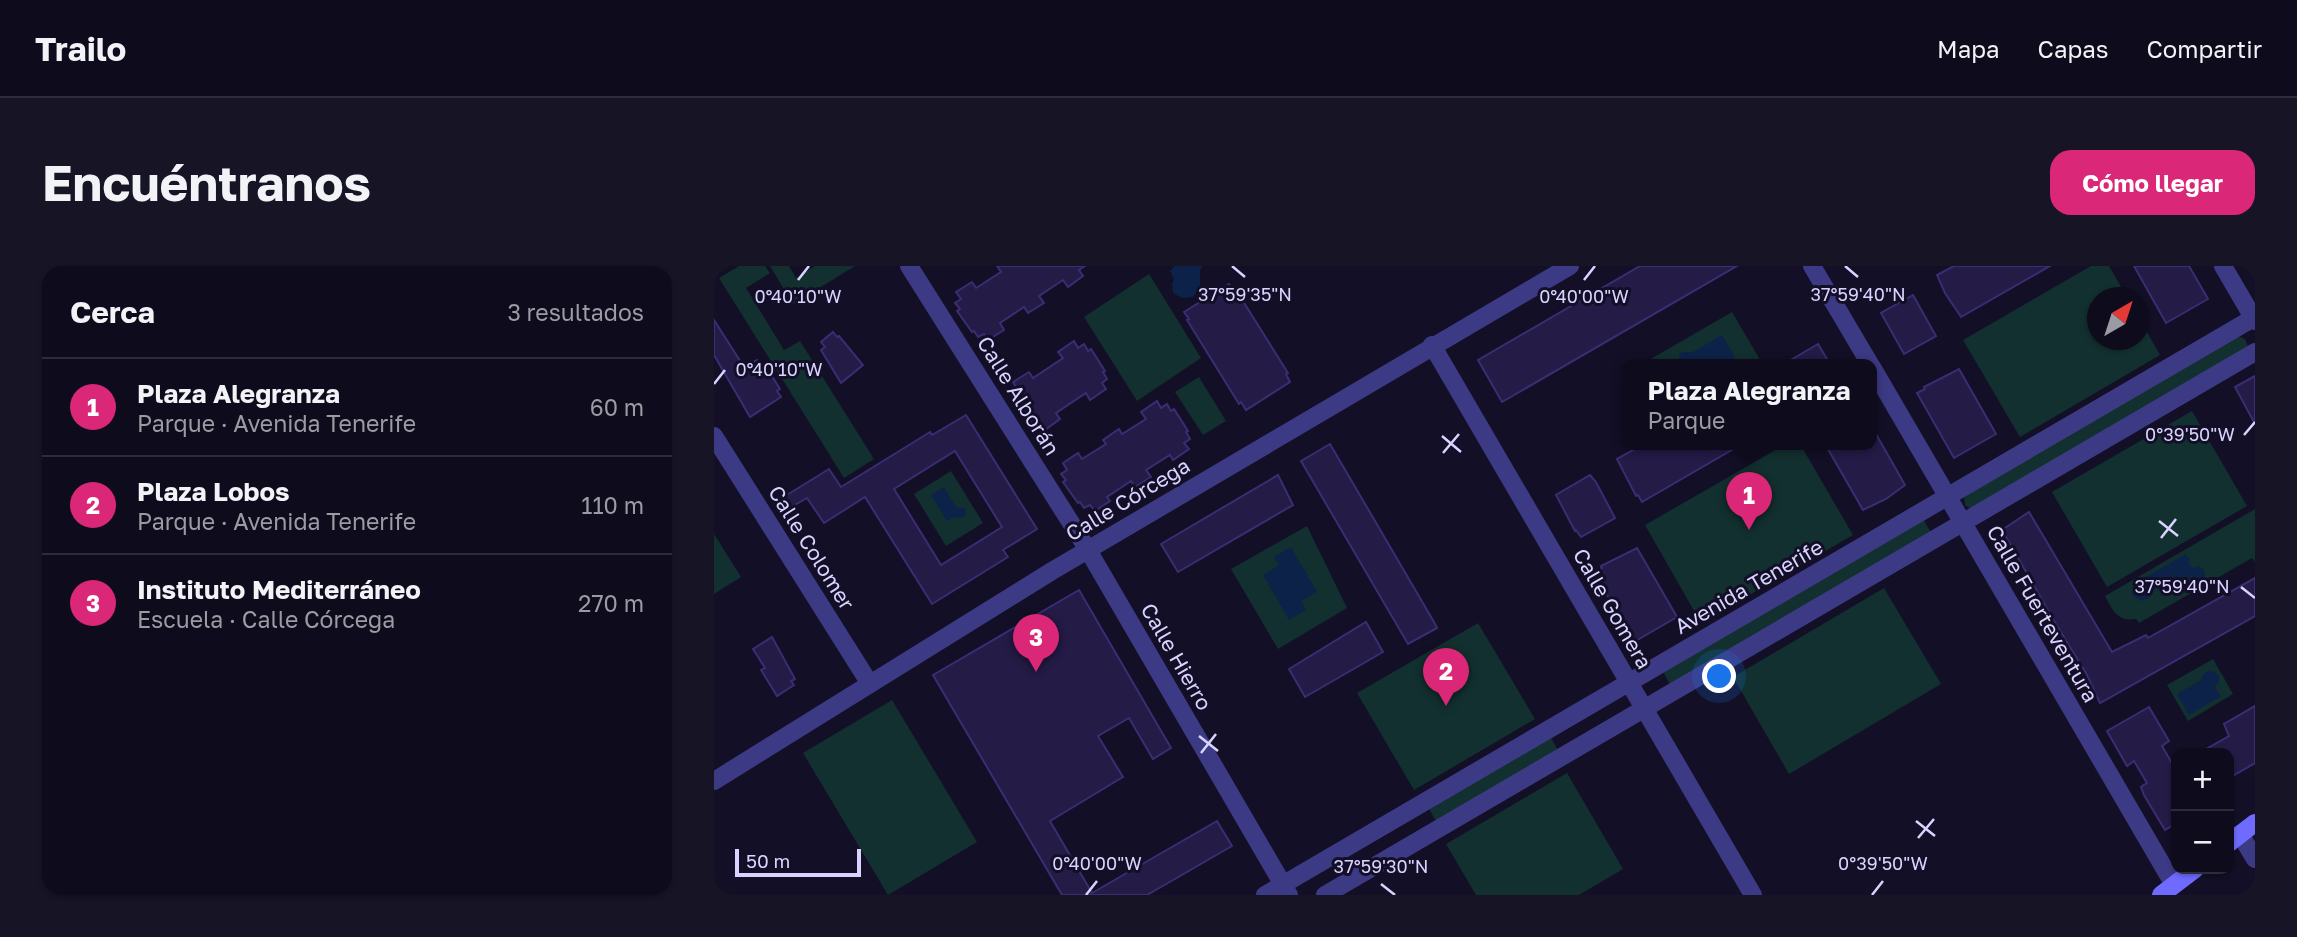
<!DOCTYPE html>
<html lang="es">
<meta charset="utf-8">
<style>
:root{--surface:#0e0b1c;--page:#171425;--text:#f1f3f6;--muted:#9b9ba3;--line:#2e2b3b;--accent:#db2777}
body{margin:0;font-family:"Golos Text",sans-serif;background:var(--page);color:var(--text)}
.controls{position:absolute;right:21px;bottom:21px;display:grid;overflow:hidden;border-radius:14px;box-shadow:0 2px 5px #0004}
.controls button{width:63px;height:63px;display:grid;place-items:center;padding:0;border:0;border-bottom:2px solid var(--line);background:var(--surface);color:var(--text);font:35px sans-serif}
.compass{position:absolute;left:1373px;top:21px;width:63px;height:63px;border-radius:50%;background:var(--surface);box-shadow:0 2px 5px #0004;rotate:39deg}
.scale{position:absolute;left:21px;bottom:18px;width:126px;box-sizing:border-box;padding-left:7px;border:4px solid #d9d4ff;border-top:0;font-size:19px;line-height:24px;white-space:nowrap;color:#d9d4ff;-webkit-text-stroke:5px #130f26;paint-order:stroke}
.you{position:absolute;left:1006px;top:411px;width:24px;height:24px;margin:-18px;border:5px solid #fff;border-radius:50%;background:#1a73e8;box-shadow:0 0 0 10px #1a73e833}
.badge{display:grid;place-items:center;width:46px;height:46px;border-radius:50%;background:var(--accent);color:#fff;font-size:23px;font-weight:700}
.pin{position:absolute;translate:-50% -58px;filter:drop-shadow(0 2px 4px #0008)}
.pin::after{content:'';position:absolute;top:37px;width:24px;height:21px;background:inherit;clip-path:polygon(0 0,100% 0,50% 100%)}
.popup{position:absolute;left:907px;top:93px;width:256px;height:91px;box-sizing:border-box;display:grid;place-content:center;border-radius:14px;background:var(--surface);filter:drop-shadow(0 2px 5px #0005);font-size:23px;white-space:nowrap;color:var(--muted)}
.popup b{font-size:26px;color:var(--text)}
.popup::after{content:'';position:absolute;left:50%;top:100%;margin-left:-14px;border:14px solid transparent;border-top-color:var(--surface)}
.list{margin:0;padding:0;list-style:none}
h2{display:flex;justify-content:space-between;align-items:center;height:91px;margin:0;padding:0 28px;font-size:30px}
h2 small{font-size:23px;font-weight:400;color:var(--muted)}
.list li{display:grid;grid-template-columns:46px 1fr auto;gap:21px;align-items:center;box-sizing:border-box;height:98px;padding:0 28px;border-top:2px solid var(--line)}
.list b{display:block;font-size:26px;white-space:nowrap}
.list p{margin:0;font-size:23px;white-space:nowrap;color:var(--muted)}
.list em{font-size:23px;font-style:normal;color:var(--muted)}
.map{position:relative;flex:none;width:1541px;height:629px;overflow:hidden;border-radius:21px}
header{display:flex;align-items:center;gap:42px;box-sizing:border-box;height:98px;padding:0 35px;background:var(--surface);border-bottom:2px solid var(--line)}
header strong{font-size:33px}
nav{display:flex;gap:38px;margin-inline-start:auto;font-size:24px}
.intro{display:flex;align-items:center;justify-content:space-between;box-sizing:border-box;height:168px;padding:0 42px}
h1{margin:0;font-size:49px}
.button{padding:18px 32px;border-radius:21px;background:var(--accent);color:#fff;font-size:24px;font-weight:700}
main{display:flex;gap:42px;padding:0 42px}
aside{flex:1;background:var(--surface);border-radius:21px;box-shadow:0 2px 5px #0004}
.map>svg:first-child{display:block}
</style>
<header>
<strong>Trailo</strong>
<nav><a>Mapa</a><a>Capas</a><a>Compartir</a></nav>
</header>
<div class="intro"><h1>Encuéntranos</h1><a class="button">Cómo llegar</a></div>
<main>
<aside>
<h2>Cerca<small>3 resultados</small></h2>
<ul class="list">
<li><span class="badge">1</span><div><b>Plaza Alegranza</b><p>Parque · Avenida Tenerife</p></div><em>60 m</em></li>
<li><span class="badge">2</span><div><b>Plaza Lobos</b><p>Parque · Avenida Tenerife</p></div><em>110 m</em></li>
<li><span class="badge">3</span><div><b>Instituto Mediterráneo</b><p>Escuela · Calle Córcega</p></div><em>270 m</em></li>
</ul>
</aside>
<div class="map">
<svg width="1541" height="629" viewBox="0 0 1541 629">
<rect width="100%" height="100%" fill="#130f26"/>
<g fill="#12302f">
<path d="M25,0H51L56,7L32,22L70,84L86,75L160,193L130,212L5,12Z"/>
<path d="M56,0H75L82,12L101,0H141L79,38Z"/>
<path d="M1377,0H1395L1413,31L1384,32V74H1426V54L1446,89L1306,171L1249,74Z"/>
<path d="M435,8L487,92L423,135L370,51Z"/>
<path d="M1018,46L1045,92L1044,95L1039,98H937L935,94Z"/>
<path d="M1523,70L1531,73L1534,81L1258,244L1251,239L1250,230Z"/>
<path d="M485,111L512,155L489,169L461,126Z"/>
<path d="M1478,145L1533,240L1393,321L1338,226Z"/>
<path d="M1072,178H1086L1139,269L987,357L931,259Z"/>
<path d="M237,205L269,257L232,280L200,228Z"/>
<path d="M1541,243V296L1538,292L1425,357L1422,353C1404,356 1399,345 1391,330Z"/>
<path d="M1208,251L1219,270L958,422L948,404Z"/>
<path d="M593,260L633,342L564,383L517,303Z"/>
<path d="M0,268L27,311L0,328Z"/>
<path d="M1170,322L1227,418L1075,508L1019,411Z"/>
<path d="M764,357L821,453L700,524L643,427Z"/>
<path d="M1499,393L1519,428L1474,455L1453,419Z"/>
<path d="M178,434L263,576L174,629L89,487Z"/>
<path d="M836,470L845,486L723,557L714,541Z"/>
<path d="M853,507L909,603L865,629H762L732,578Z"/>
</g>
<g fill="#0c2248">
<path d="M461,0H489L486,4V22L479,31L468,32L459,27L458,18L460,13L456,5Z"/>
<path d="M1008,69L1021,91L1010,98H965V90L968,86H979Z"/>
<path d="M230,221L242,241L251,242L252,248L249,252L240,251L233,255L217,229Z"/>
<path d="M577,281L603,326L587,335L592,344L575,354L549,309L565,299L560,291Z"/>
<path d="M1472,288L1476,294L1474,296L1479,302L1485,300L1490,304L1491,309L1489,314L1481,317L1470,310C1454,322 1465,325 1441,323L1435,332L1426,335L1417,328L1422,325L1418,319Z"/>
<path d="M1495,405L1501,406L1505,410V416L1501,421L1507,430L1475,449L1463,428L1487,414L1489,408Z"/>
</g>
<g fill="#241b47" stroke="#3b2d73" stroke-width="2" fill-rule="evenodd">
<path d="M283,0H371L365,4L369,10L354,21L349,14L325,30L330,37L314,47L310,41L286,57L290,64L274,74L270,68L264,71L260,65L258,66L243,45L246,43L241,37L247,33L242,26L258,16L262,22L287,6Z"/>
<path d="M926,0H1023L788,136L764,94Z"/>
<path d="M1240,0H1336L1247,51L1231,27L1223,9Z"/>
<path d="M1420,0H1475L1494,33L1452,57Z"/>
<path d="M515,18L520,25L522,24L574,107L572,108L576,116L532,144L527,136L525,138L473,54L475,53L470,46Z"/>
<path d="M1199,29L1222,70L1190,88L1167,47Z"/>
<path d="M0,54L30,101L43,94L51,106L54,104L66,123L63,125L67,131L36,151L0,89Z"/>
<path d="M119,66L123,71L125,70L149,99L127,117L107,84L111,81L107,76Z"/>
<path d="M360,75L364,82L370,78L374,85L377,83L391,105L389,106L393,113L388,117L392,123L376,134L372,127L342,147L346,153L331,164L327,157L321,161L316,155L314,156L300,135L302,133L298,127L303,123L299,116L315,106L319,112L349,92L344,86Z"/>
<path d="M1104,78L1116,98H1070Z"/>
<path d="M1245,103L1282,168L1240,192L1203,127L1211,123L1210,121Z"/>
<path d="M1541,110V158L1521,121Z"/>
<path d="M443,135L447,142L453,138L457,145L460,143L474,165L472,166L476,173L470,177L475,183L459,194L456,189L432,204L437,211L421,221L417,215L393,231L396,235L381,245L376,239L370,242L366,236L364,237L349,216L352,214L347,208L353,204L349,197L364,187L368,193L392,178L389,174L405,163L408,168L432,153L427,146Z"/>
<path d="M252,149L323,263L289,284L294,291L218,338L151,231L110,257L93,232L67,247L60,237L115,203L127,221L216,166L218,169ZM241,185L288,261L227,299L180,223Z"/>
<path d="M1158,161L1191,219L1172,233L1149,244L1111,178H1158Z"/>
<path d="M616,178L720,356L723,362L694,378L587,195Z"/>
<path d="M930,178H1028L928,236L924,229L922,230L903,193Z"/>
<path d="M564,209L579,239L464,306L447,278Z"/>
<path d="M876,209L882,216L901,252L867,271L862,264L861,265L842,229Z"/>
<path d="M1315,246L1398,386L1432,369L1434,372L1541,312V350L1386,437L1372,407L1343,360L1288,264Z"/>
<path d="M923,282L963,351L920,376L880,306L888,302L887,300Z"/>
<path d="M365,324L457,482L439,493L415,452L384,470L409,511L336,555L378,627L503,555L518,580L433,629H348L219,409Z"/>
<path d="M652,356L669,386L591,431L575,403Z"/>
<path d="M58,371L81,413L77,415L80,419L63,430L47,404L51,402L39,383Z"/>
<path d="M1541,440V497L1515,512V487H1485L1515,470L1510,458Z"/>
<path d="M1435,441L1455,475L1448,480L1462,504V557L1451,564L1430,529L1427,521L1433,517L1420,495L1413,500L1393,465Z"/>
</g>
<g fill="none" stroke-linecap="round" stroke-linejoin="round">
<g stroke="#3d3a85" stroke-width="18">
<path d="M195,0L374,284L575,629"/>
<path d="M1098,0L1156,98"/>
<path d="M1509,0L1541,55"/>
<path d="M718,79L1039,629"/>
<path d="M1158,101L1460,619"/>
<path d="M0,170L156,418"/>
<path d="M0,515L338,305L856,0"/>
<path d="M1526,568L1541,593"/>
<path d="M551,629L1541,51"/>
<path d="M611,629L1541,86"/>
</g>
<g stroke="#6f6bff" stroke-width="18">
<path d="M1515,577L1541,557"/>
<path d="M1447,629L1481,603"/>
</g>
</g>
<path fill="none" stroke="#d9d4ff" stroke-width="2.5" d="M518,0L531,11M1131,0L1144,11M84,14L95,0M870,14L881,0M0,118L11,104M1530,169L1541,156M728,170L747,186M729,187L745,168M1445,255L1464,270M1447,272L1462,253M1527,321L1541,332M485,470L504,485M487,487L502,468M1202,555L1221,570M1204,572L1220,553M667,618L681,629M372,629L383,615M1158,629L1169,615"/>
<g text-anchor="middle" stroke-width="6" stroke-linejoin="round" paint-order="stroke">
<g font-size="21" fill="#d9d4ff" stroke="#130f26">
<text transform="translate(304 130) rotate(58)" y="7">Calle Alborán</text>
<text transform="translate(414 234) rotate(-31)" y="7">Calle Córcega</text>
<text transform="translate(97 282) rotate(58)" y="7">Calle Colomer</text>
<text transform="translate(1035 321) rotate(-30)" y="7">Avenida Tenerife</text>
<text transform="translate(898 343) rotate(60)" y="7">Calle Gomera</text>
<text transform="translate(1328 348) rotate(60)" y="7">Calle Fuerteventura</text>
<text transform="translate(462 391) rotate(60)" y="7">Calle Hierro</text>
</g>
</g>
<g font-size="18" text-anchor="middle" fill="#d9d4ff" stroke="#130f26" stroke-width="6" stroke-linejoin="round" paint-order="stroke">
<text x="531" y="35">37°59'35"N</text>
<text x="1144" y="35">37°59'40"N</text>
<text x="84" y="37">0°40'10"W</text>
<text x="870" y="37">0°40'00"W</text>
<text x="65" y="110">0°40'10"W</text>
<text x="1476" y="175">0°39'50"W</text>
<text x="1468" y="327">37°59'40"N</text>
<text x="383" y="604">0°40'00"W</text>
<text x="1169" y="604">0°39'50"W</text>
<text x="667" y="607">37°59'30"N</text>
</g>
</svg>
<div class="controls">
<button>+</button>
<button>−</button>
</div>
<svg class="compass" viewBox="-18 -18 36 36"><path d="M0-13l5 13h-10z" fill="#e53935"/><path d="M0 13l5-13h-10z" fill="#9b9ba3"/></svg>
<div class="scale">50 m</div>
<div class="you"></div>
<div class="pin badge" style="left:1035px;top:264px">1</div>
<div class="popup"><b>Plaza Alegranza</b>Parque</div>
<div class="pin badge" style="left:732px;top:440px">2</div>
<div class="pin badge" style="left:322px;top:406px">3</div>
</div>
</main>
